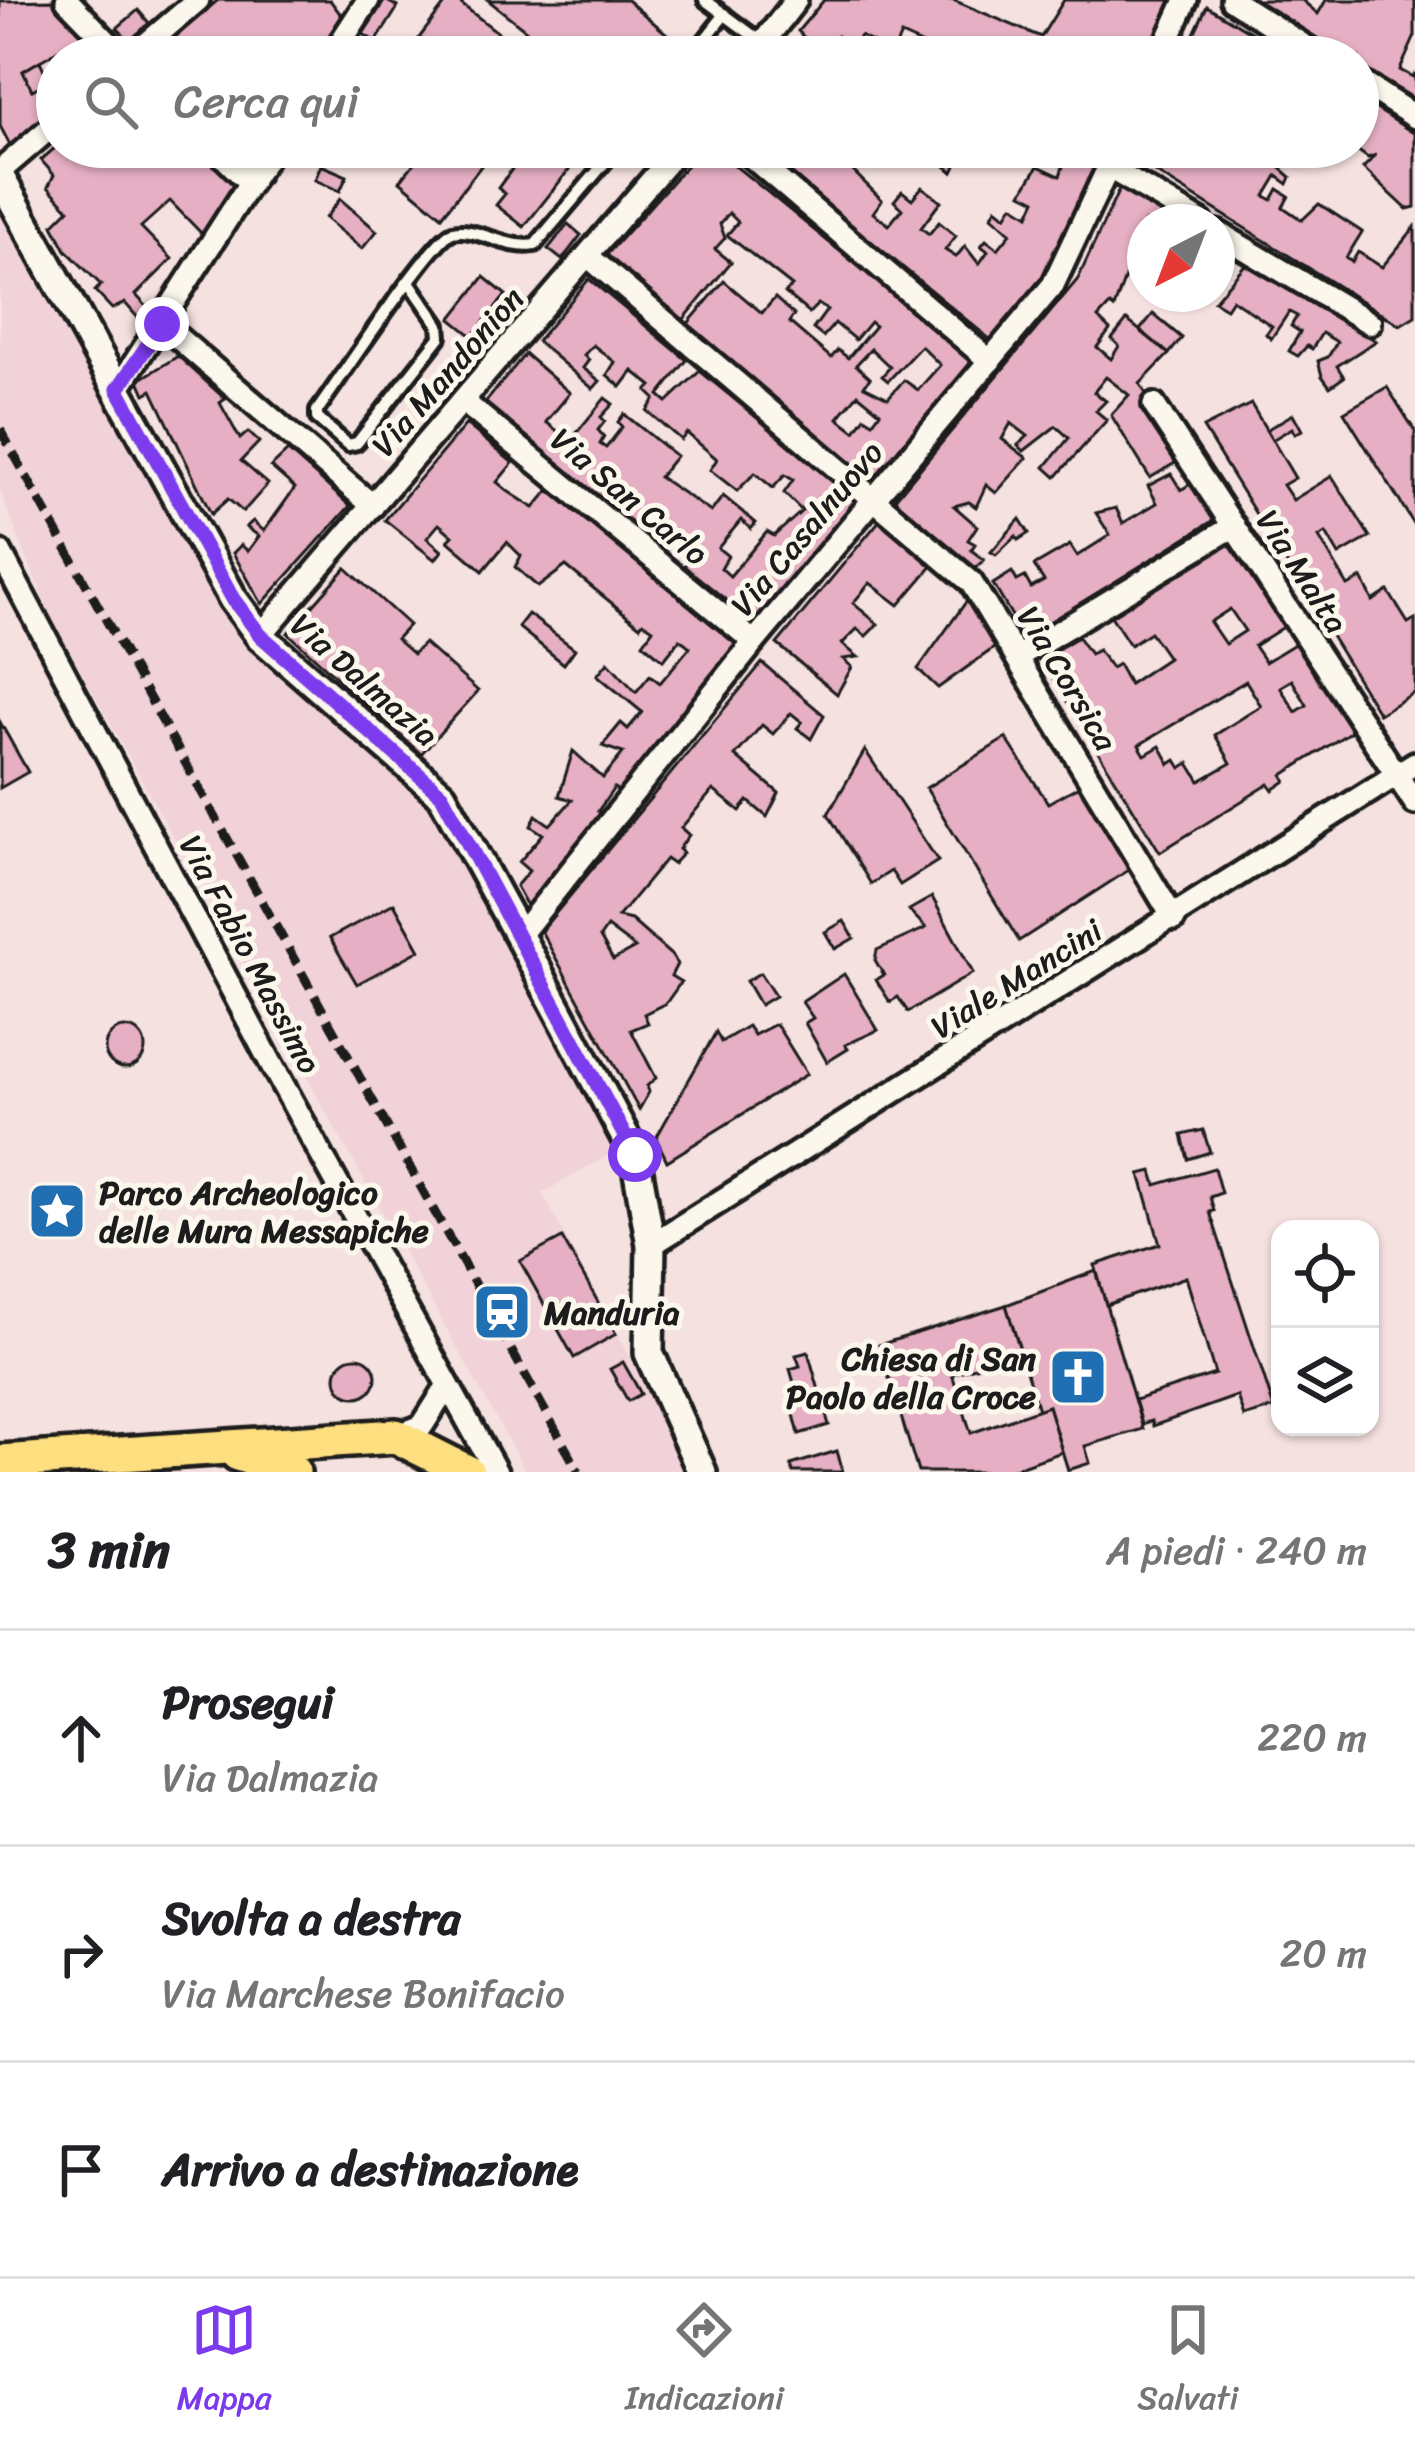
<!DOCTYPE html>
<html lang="it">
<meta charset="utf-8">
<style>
:root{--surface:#fff;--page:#f6f6f6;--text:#202124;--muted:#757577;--line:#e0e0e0;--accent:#7c3aed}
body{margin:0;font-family:Sriracha,sans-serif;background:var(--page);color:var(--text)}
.controls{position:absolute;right:36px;bottom:36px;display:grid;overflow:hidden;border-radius:24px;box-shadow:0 3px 9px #0004}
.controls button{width:108px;height:108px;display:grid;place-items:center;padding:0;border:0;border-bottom:3px solid var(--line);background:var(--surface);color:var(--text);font:60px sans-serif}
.compass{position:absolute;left:1127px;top:204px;width:108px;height:108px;border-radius:50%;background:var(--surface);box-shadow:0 3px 9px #0004;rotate:222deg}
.stop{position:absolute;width:36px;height:36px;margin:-27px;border:9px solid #7c3aed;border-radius:50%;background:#fff}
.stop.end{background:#7c3aed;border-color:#fff;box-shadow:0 3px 12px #0008}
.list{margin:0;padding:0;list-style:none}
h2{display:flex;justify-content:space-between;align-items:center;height:156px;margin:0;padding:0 48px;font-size:51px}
h2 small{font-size:39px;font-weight:400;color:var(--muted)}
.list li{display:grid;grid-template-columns:78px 1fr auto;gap:36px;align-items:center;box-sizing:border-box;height:216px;padding:0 48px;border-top:3px solid var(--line)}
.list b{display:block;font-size:45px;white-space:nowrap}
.list p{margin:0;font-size:39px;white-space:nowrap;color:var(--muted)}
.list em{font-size:39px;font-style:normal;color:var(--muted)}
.icon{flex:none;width:66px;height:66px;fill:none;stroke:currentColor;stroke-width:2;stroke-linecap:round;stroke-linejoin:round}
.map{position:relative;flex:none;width:1415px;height:1472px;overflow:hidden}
.search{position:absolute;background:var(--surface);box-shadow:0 3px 9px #0004;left:36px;right:36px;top:36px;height:132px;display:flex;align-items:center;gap:30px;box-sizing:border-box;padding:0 42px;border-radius:66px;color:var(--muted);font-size:45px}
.sheet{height:804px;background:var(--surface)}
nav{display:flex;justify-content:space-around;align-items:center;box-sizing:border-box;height:168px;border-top:3px solid var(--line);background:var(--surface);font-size:33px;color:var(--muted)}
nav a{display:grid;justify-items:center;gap:6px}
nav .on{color:var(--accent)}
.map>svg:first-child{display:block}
</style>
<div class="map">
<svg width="1415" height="1472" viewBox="0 0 1415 1472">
<rect width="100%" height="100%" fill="#f5e1e0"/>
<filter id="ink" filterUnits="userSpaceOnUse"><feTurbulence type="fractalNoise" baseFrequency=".00833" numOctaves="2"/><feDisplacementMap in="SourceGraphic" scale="24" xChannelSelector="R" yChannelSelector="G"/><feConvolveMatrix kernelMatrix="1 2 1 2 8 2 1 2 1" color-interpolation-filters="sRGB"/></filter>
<g filter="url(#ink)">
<path fill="#f0d2d8" d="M0,209L230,627L429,807L618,1150L542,1193L690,1472H526L49,613L0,491Z"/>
<g fill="#e6afc4" stroke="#1c1c1c" stroke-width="3" fill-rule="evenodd">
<path d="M54,0L86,34L23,71L32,90L49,81L57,104L10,145L0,126V1Z"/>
<path d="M218,0H330L342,16L317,57H233L227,50L219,57H151Z"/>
<path d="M385,0L398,7L376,42L363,34Z"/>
<path d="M448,0H456L519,49L532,35L488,0H627L667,34L648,57H467L455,47L443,57L419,38Z"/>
<path d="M824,0H953L1041,37L1064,0H1180L1153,57H1104L1108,52L1096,46L1090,57H916L921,44L901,35L891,57H873L878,45L860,36L852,48L837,36L819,54L798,31Z"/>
<path d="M1247,0H1302L1318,14L1326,0H1415V36L1400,70L1413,77L1415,73V99L1358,65V57H1344Z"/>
<path d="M1207,6L1292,57H1249L1235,45L1226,57H1183Z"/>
<path d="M138,10L149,23L130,41L117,28Z"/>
<path d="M40,61L49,81L32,90L23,71Z"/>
<path d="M1358,97L1415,134V207L1407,209L1363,168L1376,155L1368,158L1354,148L1358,147Z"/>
<path d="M57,146L122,147L129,154L137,147H197L236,186L205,237L170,201L141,227L172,259L136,295L155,316L147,328L125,303L112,309L95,291L101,285L66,250L53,225L69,209L48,187L54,175L41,160Z"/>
<path d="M427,147H587L524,227L496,205L505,194L498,188L512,169L491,153L442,216L400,181Z"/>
<path d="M703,147H712L976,362L875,482L685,327L724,281L762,313L775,298L794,315L789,322L831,358L838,350L848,358L875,326L870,322L855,340L835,323L823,337L813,329L827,310L818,304L809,313L785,293L792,286L727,235L738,222L729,213L720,224L725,238L715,249L731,262L680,324L602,260ZM921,346L940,365L918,390L904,380L888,398L864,386L870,378L856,365L871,349L890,367L882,376L888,381ZM858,394L880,412L873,422L865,417L855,431L838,418Z"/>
<path d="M757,147H839L835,153L882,200L873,213L889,225L902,209L894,201L902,191L912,199L922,187L941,201L921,228L929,234L939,222L956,236L945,250L956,257L965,246L979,264L988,251L981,246L986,240L998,249L1011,233L992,216L996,208L1006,216L1013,205L1029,215L1036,200L1022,193L1038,166L1060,176L1069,147H1111L1059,259L992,341Z"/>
<path d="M923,147H943L960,157L953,172Z"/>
<path d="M1140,147L1176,152L1180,147L1210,166L1221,148L1236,157L1240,150L1259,163L1266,155L1291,177L1288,184L1277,176L1265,196L1272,200L1278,189L1289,196L1283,207L1302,220L1319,204L1362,232L1346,258L1352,262L1358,252L1382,267L1415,227V316L1400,325L1134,159Z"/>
<path d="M321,165L347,176L340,191L315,180Z"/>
<path d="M1122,183L1184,222H1145L1114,308L1110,305L1098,318L1110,330L1097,347L1111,359L1119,346L1112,339L1127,320L1169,354L1140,384L1185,457L1150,478L1111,415L1129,395L1106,377L1094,392L1106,401L1096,411L1107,420L1056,477L1045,467L1069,438L1056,426L1024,451L1018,445L1028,436L1011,423L1002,439L1027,458L996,493L986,485L976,507L969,502L954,506L977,526L968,540L975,544L971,550L984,560L976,568L894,500L1078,279Z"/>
<path d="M340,199L377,231L362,249L325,218Z"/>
<path d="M568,224L581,235L562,260L548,249Z"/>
<path d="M1249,260L1376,341L1337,366L1344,377L1330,387L1322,376L1318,361L1328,357L1337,342L1322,333L1312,349L1307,346L1298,356L1289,351L1300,332L1291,326L1297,316L1289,312L1271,339L1266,334L1272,326L1232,299L1226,308L1214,301Z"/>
<path d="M484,277L506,295L472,336L451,319Z"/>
<path d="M589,279L687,360L659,395L667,402L700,371L860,502L757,625L684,566L691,558L652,526L644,533L485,403L525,354L570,393L546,422L570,441L605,398L613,404L601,417L605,421L598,430L604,437L600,444L606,448L622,427L618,422L624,414L676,456L659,477L711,512L723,496L756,523L751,529L741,520L718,548L728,556L721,568L730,576L767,532L774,536L802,511L784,493L793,480L785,475L773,488L755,473L737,491L710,470L717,459L687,433L681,440L647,411L655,399L647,391L652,386L633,371L621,387L607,375L615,362L593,345L584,355L589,360L583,368L600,381L593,389L537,341Z"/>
<path d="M1153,314L1182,338L1169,354L1140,330Z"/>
<path d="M178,356L225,399L220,403L240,439L248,432L259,442L241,461L268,484L243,512L228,499L211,514L152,390L145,394L139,380Z"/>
<path d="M1387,387L1415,431V526L1344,412Z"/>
<path d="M1251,404L1295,478L1283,485L1293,500L1332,476L1370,537L1339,555L1326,533L1319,537L1348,586L1362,578L1373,601L1388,591L1408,623L1415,619V692L1379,714L1203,428Z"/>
<path d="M1293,414L1302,430L1295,434L1292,428L1272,440L1266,430Z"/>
<path d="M466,424L513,463L497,482L509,492L534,508L549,490L741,648L621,793L614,788L598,811L603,813L527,906L516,886L529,871L519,862L543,834L531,826L536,815L550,825L572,800L559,796L573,751L603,778L623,753L602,746L621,723L628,729L642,712L597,675L608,662L636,692L650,675L660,683L690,647L680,639L663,660L643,643L653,629L643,622L640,626L566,566L538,587L515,567L521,556L507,542L483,571L448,541L453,536L439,524L427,538L442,551L435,560L385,520Z"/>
<path d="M288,451L350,506L262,604L233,553L241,545L248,551L259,536L246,527L253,521L264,531L295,488L271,467Z"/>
<path d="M1171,474L1181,490L1199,478L1222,515L1025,638L993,584L1012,572L1017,581L1025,577L1031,588L1044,581L1034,566L1070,545L1077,556L1110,535L1096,513L1116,508L1123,523L1157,503L1148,486Z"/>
<path d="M1020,519L1029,533L1018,540L1016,536L996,555L991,552Z"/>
<path d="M880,520L934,564L899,605L870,583L853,603L878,624L866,636L857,629L842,644L858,657L843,659L852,667L837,694L777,644Z"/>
<path d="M1238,537L1290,623L1254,646L1265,662L1301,640L1356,728L1283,775L1286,781L1273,790L1269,784L1160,852L1041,659L1078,637L1090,654L1098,650L1111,668L1118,664L1129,684L1168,658L1150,632L1130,645L1111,616ZM1230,609L1245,631L1225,644L1210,622ZM1292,680L1307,705L1296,712L1280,687ZM1246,681L1261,706L1215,735L1231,763L1200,781L1189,763L1181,768L1176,760L1170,764L1160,746L1145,755L1139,745Z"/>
<path d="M346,568L409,625L396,639L413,654L424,643L478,691L421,754L288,633Z"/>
<path d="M971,595L1001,643L938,688L918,669Z"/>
<path d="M528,614L575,649L564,664L518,627Z"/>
<path d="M762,663L824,715L811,739L797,728L802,722L791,713L773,734L762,725L735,756L779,793L767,817L748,801L740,811L713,790L681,828L689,835L679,849L683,853L673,864L666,859L618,917L631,920L671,955L677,964L671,976L681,982L666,1003L644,1014L648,1023L631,1030L656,1078L647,1086L649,1092L639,1110L541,931ZM607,927L635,948L613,960L600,937Z"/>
<path d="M0,722L28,772L0,788Z"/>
<path d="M1006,738L1048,803L1079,786L1070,771L1076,767L1135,866L1019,941L926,788Z"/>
<path d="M865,750L938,861L900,885L891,871L871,884L828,814Z"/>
<path d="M932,897L973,973L908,1012L898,997L890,1002L876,980L884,975L875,960L877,950L926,928L909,910Z"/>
<path d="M394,903L420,950L357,984L330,938Z"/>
<path d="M844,921L854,938L835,949L825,932Z"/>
<path d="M760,973L775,996L760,1005L746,981Z"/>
<path d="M844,974L878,1030L845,1045L848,1049L827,1062L805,1023L813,1018L802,1002Z"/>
<path d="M776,1024L807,1074L667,1161L656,1138L716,1032L721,1042L748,1026L754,1035Z"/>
<circle cx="125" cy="1048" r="20"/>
<path d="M1203,1130L1210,1152L1188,1159L1182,1135Z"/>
<path d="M1214,1168L1221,1193L1210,1197L1214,1211L1210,1212L1274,1408L1244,1417L1237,1396L1153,1426L1152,1421L1142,1424L1135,1400L1215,1374L1186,1277L1106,1305L1095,1265L1160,1244L1140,1174L1152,1171L1156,1185Z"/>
<path d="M562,1238L616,1334L574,1358L520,1261Z"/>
<path d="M1096,1271L1143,1429L1085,1446L1090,1463L1068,1470L1048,1406L1038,1410L1006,1305Z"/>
<path d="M1006,1305L1021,1353L952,1374L971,1433L1048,1406L1062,1452L1004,1472H918L879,1345Z"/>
<path d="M808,1352L829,1425L799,1434L790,1399L798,1397L790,1369L800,1366L796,1355Z"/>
<circle cx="356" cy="1377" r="20"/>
<path d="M623,1362L641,1394L628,1401L610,1369Z"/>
<path d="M837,1451L843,1472H793L791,1465Z"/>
</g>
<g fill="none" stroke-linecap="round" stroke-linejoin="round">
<g stroke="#1c1c1c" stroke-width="20">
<g id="service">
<path d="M705,0L763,43"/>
<path d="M691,57L725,14"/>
<path d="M410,283L439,325L440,337L357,443L348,445L317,418V411C337,384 433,237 453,232C475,226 506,250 535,245L618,147"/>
</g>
</g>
<g stroke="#1c1c1c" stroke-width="30">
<g id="minor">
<path d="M67,0L122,57"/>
<path d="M1232,0L1322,57"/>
<path d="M131,57L198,0"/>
<path d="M331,57L368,0"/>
<path d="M752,57L796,0"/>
<path d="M1160,57L1186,0"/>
<path d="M1358,80L1415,117"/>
<path d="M214,147L250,183"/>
<path d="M740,147L990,361"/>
<path d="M1108,167L1201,222"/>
<path d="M0,171L57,122"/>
<path d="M1217,232L1370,323"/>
<path d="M590,258L971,582L1174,919"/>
<path d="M162,324L373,506"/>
<path d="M118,389L273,147"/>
<path d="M464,402L754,642"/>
<path d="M1154,405L1415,803"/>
<path d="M0,552L274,1069L496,1472"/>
<path d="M260,636L680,147"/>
<path d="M1017,657L1234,526"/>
<path d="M519,936L754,642L1053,285L1118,147"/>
<path d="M651,1245L1415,763"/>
<path d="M396,1436L422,1426L448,1385"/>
</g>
</g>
<g stroke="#1c1c1c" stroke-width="36">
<path id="tertiary" d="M0,177L233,599L260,636L442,795L519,936L635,1155L651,1245L649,1353L702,1472"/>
</g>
<g stroke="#1c1c1c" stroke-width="42">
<g id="primary">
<path d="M238,1454L293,1472"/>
<path d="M0,1462L396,1436L467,1472"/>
</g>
</g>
<use href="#service" stroke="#fbf7ec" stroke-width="10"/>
<use href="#minor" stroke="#fbf7ec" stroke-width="21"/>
<use href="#tertiary" stroke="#fbf7ec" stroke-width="27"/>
<use href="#primary" stroke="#fedf80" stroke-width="33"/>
<path stroke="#1c1c1c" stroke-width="9" stroke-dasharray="18 9" stroke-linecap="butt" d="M0,429L579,1472"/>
</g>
</g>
<g fill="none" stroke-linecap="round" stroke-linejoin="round" filter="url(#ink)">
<path stroke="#7c3aed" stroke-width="15" d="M162,324L118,389L233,599L260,635L442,795L635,1155"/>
</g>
<defs>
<g id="sight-square" transform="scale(3)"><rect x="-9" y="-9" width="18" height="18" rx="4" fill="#1f6fb2" stroke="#fbf7ec"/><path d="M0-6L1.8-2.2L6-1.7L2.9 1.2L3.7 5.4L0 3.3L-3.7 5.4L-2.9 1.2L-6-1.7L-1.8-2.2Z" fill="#fff"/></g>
<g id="station-square" transform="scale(3)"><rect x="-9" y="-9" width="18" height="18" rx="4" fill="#1f6fb2" stroke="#fbf7ec"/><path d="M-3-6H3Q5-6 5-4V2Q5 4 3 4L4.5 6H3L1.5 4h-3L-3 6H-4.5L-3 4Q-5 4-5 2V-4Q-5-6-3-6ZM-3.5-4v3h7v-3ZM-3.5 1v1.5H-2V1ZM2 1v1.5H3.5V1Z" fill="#fff"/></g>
<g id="church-square" transform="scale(3)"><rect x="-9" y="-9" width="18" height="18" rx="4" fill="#1f6fb2" stroke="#fbf7ec"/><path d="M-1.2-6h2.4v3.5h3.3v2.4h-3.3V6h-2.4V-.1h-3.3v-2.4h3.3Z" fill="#fff"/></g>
</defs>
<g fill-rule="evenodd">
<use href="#sight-square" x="57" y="1211"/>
<use href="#station-square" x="502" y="1312"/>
<use href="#church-square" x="1078" y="1377"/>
</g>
<g text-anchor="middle" stroke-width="10" stroke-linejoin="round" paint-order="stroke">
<g font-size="33" fill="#1c1c1c" stroke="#fbf7ec">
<text transform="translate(447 371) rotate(-49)" y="12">Via Mandonion</text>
<text transform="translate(630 496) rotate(40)" y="12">Via San Carlo</text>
<text transform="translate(806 528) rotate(-50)" y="12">Via Casalnuovo</text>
<text transform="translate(1303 571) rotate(57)" y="12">Via Malta</text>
<text transform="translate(1068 678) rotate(59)" y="12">Via Corsica</text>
<text transform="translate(365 679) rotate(41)" y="12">Via Dalmazia</text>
<text transform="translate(251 954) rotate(62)" y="12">Via Fabio Massimo</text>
<text transform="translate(1016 978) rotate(-32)" y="12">Viale Mancini</text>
</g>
<g font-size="33" font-weight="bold" fill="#1c1c1c" stroke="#fbf7ec" text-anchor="start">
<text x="99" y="1204">Parco Archeologico<tspan x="99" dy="38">delle Mura Messapiche</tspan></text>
<text x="544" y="1324">Manduria</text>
<text x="1036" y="1370" text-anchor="end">Chiesa di San<tspan x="1036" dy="38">Paolo della Croce</tspan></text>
</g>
</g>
</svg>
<div class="controls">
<button><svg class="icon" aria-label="locate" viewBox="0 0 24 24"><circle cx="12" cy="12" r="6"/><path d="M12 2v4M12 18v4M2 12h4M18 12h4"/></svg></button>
<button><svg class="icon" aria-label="layers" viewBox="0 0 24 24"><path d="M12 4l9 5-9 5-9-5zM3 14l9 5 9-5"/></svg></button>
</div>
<svg class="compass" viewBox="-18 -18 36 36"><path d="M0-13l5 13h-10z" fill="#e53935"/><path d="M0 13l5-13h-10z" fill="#757577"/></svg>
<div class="stop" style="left:635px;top:1155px"></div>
<div class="stop end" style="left:162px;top:324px"></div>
<div class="search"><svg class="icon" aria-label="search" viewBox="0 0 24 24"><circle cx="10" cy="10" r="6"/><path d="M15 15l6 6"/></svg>Cerca qui</div>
</div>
<section class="sheet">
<h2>3 min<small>A piedi · 240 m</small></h2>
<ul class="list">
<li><svg class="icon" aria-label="ahead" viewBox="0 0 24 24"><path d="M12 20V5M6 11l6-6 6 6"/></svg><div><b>Prosegui</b><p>Via Dalmazia</p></div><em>220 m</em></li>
<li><svg class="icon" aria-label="right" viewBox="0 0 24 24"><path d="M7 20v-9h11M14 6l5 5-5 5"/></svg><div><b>Svolta a destra</b><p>Via Marchese Bonifacio</p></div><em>20 m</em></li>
<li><svg class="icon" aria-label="arrive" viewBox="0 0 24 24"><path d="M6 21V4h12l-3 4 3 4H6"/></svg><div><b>Arrivo a destinazione</b></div></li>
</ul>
</section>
<nav>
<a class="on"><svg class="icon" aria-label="map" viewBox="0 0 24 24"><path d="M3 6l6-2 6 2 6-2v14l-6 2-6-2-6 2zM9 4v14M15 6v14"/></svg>Mappa</a>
<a><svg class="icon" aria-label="directions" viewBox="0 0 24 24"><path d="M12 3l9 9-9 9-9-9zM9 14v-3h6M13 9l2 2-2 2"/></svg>Indicazioni</a>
<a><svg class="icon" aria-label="saved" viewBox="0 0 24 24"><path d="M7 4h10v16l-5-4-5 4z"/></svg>Salvati</a>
</nav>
